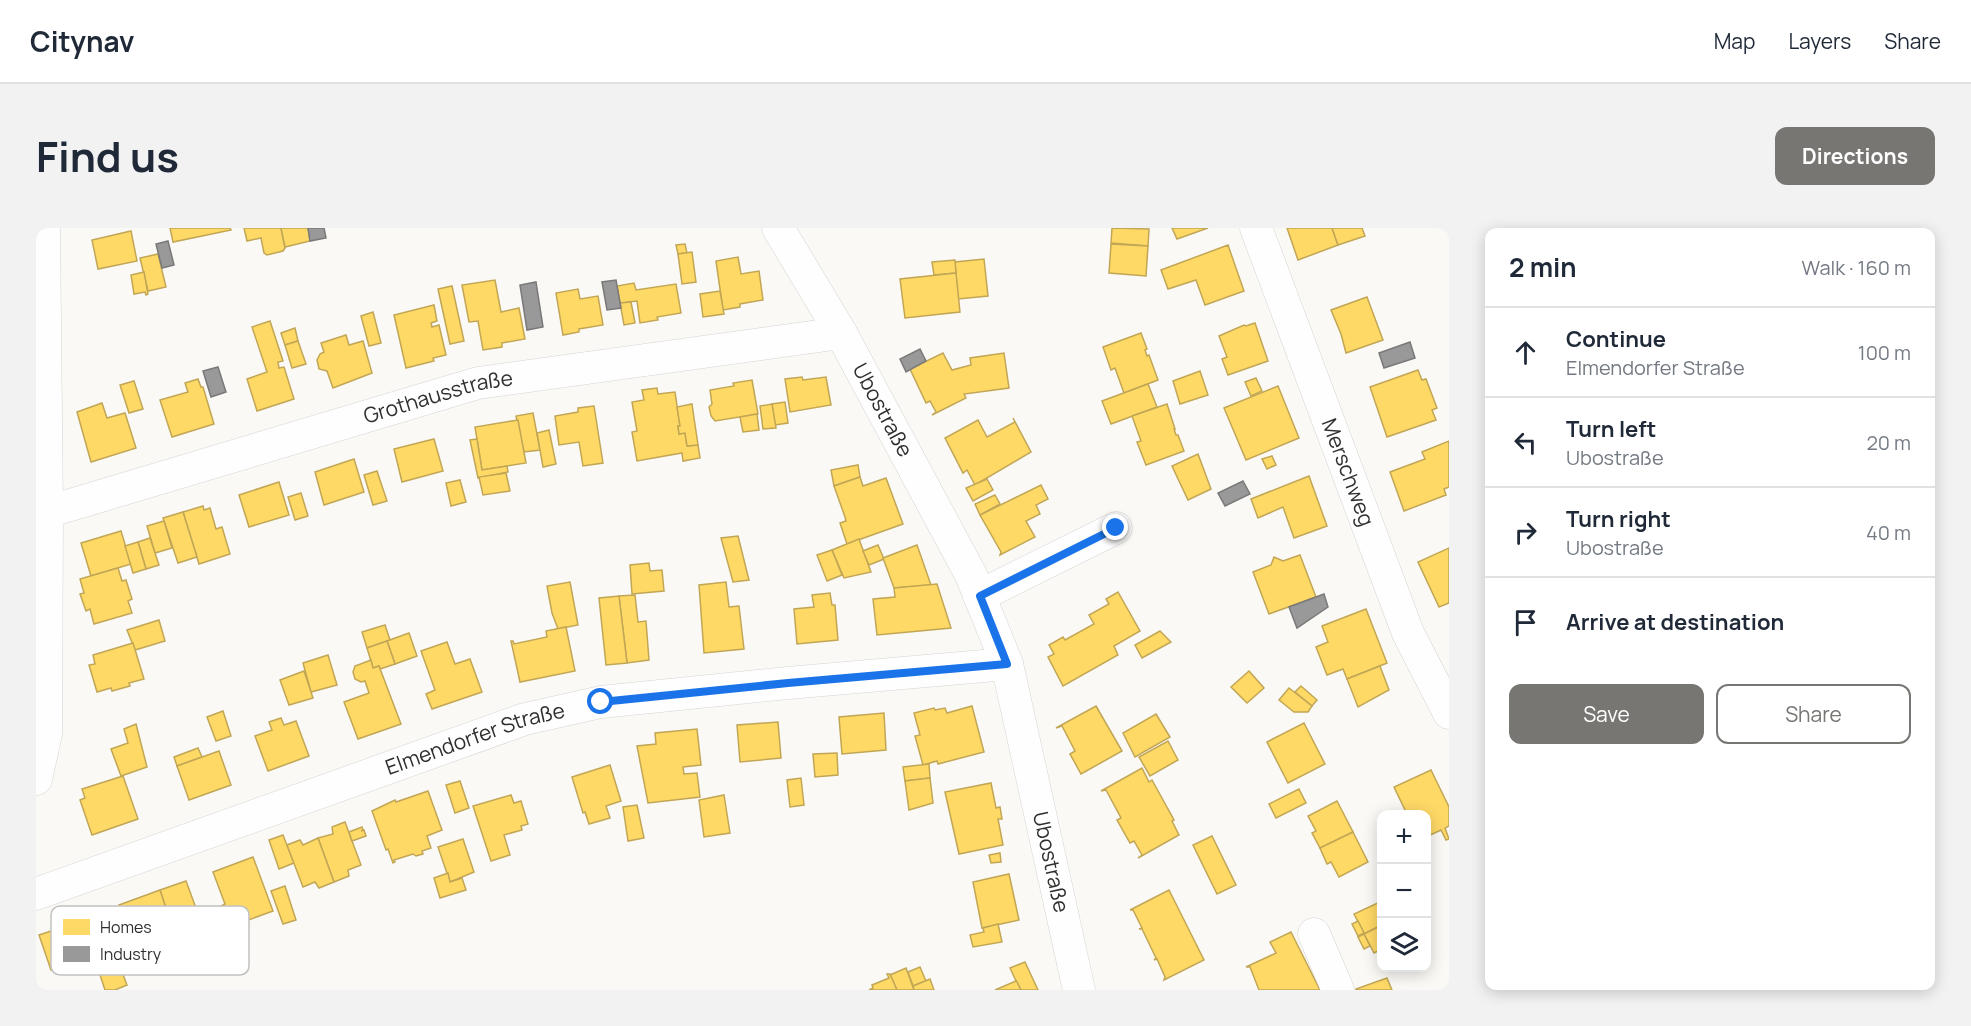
<!DOCTYPE html>
<meta charset="utf-8">
<style>
:root{--surface:#fff;--page:#f2f2f3;--text:#1f2937;--muted:#747a83;--line:#e0e1e3;--accent:#787673}
body{margin:0;font-family:Manrope,sans-serif;background:var(--page);color:var(--text)}
.controls{position:absolute;right:18px;bottom:18px;display:grid;overflow:hidden;border-radius:12px;box-shadow:0 3px 15px #0003}
.controls button{width:54px;height:54px;display:grid;place-items:center;padding:0;border:0;border-bottom:2px solid var(--line);background:var(--surface);color:var(--text);font:30px sans-serif}
.stop{position:absolute;width:18px;height:18px;margin:-14px;border:4px solid #1a73e8;border-radius:50%;background:#fff}
.stop.end{background:#1a73e8;border-color:#fff;box-shadow:0 2px 6px #0008}
.list{margin:0;padding:0;list-style:none}
h2{display:flex;justify-content:space-between;align-items:center;height:78px;margin:0;padding:0 24px;font-size:26px}
h2 small{font-size:20px;font-weight:400;color:var(--muted)}
.list li{display:grid;grid-template-columns:39px 1fr auto;gap:18px;align-items:center;box-sizing:border-box;height:90px;padding:0 24px;border-top:2px solid var(--line)}
.list b{display:block;font-size:22px;white-space:nowrap}
.list p{margin:0;font-size:20px;white-space:nowrap;color:var(--muted)}
.list em{font-size:20px;font-style:normal;color:var(--muted)}
.actions{display:flex;gap:12px;padding:18px 24px}
.actions a{flex:1;padding:14px 0;border:2px solid var(--accent);border-radius:12px;text-align:center;font-size:21px;color:var(--accent)}
.actions .main{background:var(--accent);color:#fff}
.icon{flex:none;width:33px;height:33px;fill:none;stroke:currentColor;stroke-width:2;stroke-linecap:round;stroke-linejoin:round}
.map{position:relative;flex:none;width:1413px;height:762px;overflow:hidden;border-radius:12px}
header{display:flex;align-items:center;gap:36px;box-sizing:border-box;height:84px;padding:0 30px;background:var(--surface);border-bottom:2px solid var(--line)}
header strong{font-size:28px}
nav{display:flex;gap:33px;margin-inline-start:auto;font-size:21px}
.intro{display:flex;align-items:center;justify-content:space-between;box-sizing:border-box;height:144px;padding:0 36px}
h1{margin:0;font-size:42px}
.button{padding:15px 27px;border-radius:12px;background:var(--accent);color:#fff;font-size:21px;font-weight:700}
main{display:flex;gap:36px;padding:0 36px}
aside{flex:1;background:var(--surface);border-radius:12px;box-shadow:0 3px 15px #0003}
.map>svg:first-child{display:block}
</style>
<header>
<strong>Citynav</strong>
<nav><a>Map</a><a>Layers</a><a>Share</a></nav>
</header>
<div class="intro"><h1>Find us</h1><a class="button">Directions</a></div>
<main>
<div class="map">
<svg width="1413" height="762" viewBox="0 0 1413 762">
<rect width="100%" height="100%" fill="#fbf9f6"/>
<g fill="#ffd966" stroke="#c1a655" stroke-width="1.5">
<path d="M134,0H194L195,2L137,14Z"/>
<path d="M208,0H245L249,20L247,23L231,27L228,25L225,10L211,13Z"/>
<path d="M245,0H272L274,13L249,19Z"/>
<path d="M1076,0L1113,1L1112,18L1075,15Z"/>
<path d="M1136,0H1172L1141,11Z"/>
<path d="M1251,0H1296L1302,17L1262,32Z"/>
<path d="M1296,0H1326L1329,8L1302,17Z"/>
<path d="M95,3L101,33L62,41L56,12Z"/>
<path d="M649,16L651,25L642,26L640,17Z"/>
<path d="M1075,16L1112,18L1110,48L1073,45Z"/>
<path d="M1192,17L1208,63L1169,77L1160,52L1132,61L1125,42Z"/>
<path d="M656,24L660,54L646,56L642,26Z"/>
<path d="M122,26L130,59L112,63L104,30Z"/>
<path d="M702,29L705,46L723,43L727,72L704,76V79L687,82L680,33Z"/>
<path d="M948,31L952,68L922,71L919,34Z"/>
<path d="M919,32L920,45L898,47L896,34Z"/>
<path d="M108,44L112,66L110,67L109,64L98,66L95,47Z"/>
<path d="M920,45L924,84L869,90L864,51Z"/>
<path d="M459,52L465,84L483,80L489,111L466,115V119L447,122L442,93L433,94L426,57Z"/>
<path d="M598,55L600,62L640,56L645,85L621,89L622,92L604,95L601,73L584,75L581,58Z"/>
<path d="M416,58L428,113L414,116L402,61Z"/>
<path d="M542,61L544,71L562,68L567,97L543,101V104L527,107L520,65Z"/>
<path d="M684,63L688,86L667,89L664,66Z"/>
<path d="M1331,69L1347,112L1310,125L1305,106L1295,82Z"/>
<path d="M595,74L599,95L588,97L584,75Z"/>
<path d="M398,77L401,93L395,95L396,99L403,97L410,127L397,130L398,133L370,140L358,87Z"/>
<path d="M337,84L345,115L333,118L325,88Z"/>
<path d="M234,93L247,133L242,134L243,140L248,139L258,171L221,183L211,151L231,144L216,99Z"/>
<path d="M1219,95L1232,133L1192,147L1186,131L1191,129L1183,108L1208,97L1210,98Z"/>
<path d="M259,100L262,113L249,117L245,105Z"/>
<path d="M1105,105L1111,121L1109,122L1111,128L1113,127L1122,152L1088,165L1079,140L1075,142L1067,119Z"/>
<path d="M310,107L313,117L327,113L336,145L297,160L291,143L283,141L281,132L284,126L288,124L285,115Z"/>
<path d="M262,113L270,136L256,140L249,117Z"/>
<path d="M907,125L916,142L935,137L934,130L968,125L973,160L928,166L930,170L896,187L900,184L894,173L890,175L874,141Z"/>
<path d="M1382,142L1386,152L1390,151L1401,180L1396,182L1400,192L1351,209L1334,159Z"/>
<path d="M1164,143L1172,167L1144,176L1137,153Z"/>
<path d="M766,149L767,152L790,149L795,177L754,184L749,151Z"/>
<path d="M1220,150L1226,163L1215,168L1209,154Z"/>
<path d="M162,151L165,159H167L178,196L136,209L124,172L152,164L149,155Z"/>
<path d="M716,152L722,186L679,193L675,188L673,179L676,176L674,162L698,158L697,155Z"/>
<path d="M98,153L107,181L93,185L84,157Z"/>
<path d="M1112,156L1121,179L1075,196L1066,173Z"/>
<path d="M1242,158L1263,210L1210,232L1188,180Z"/>
<path d="M621,160L622,166L639,164L644,198H642L643,206L649,205L651,218L662,217L664,230L647,233L646,225L601,233L596,204L601,203L596,174L608,172L606,162Z"/>
<path d="M749,174L752,195L739,197L736,176Z"/>
<path d="M66,175L71,190L89,185L100,220L55,234L41,184Z"/>
<path d="M656,176L662,217L651,218L649,205L643,206L642,198H644L641,179Z"/>
<path d="M736,176L740,200L727,201L724,178Z"/>
<path d="M1131,176L1139,201H1138L1140,207H1142L1148,223L1110,237L1101,214L1105,213L1096,188Z"/>
<path d="M558,178L567,235L547,238L543,214L523,217L519,188L542,184V180Z"/>
<path d="M497,185L504,222L488,224L480,188Z"/>
<path d="M721,186L723,202L707,204L704,189Z"/>
<path d="M977,190L995,224L939,257L931,242L927,245L909,210L942,192L951,209L979,194Z"/>
<path d="M482,192L490,235L446,242L439,199Z"/>
<path d="M513,202L520,236L507,239L501,205Z"/>
<path d="M398,211L407,243L366,254L358,221Z"/>
<path d="M441,211L446,242L471,238L472,244L442,250L434,212Z"/>
<path d="M1413,213V259L1408,261L1410,267L1368,283L1354,244L1389,231L1386,224Z"/>
<path d="M1162,226L1175,261L1152,272L1136,238Z"/>
<path d="M1236,228L1240,237L1231,241L1226,231Z"/>
<path d="M318,231L328,264L288,277L279,244Z"/>
<path d="M822,237L824,249L798,258L795,242Z"/>
<path d="M341,243L351,273L337,277L328,247Z"/>
<path d="M470,245L474,263L447,267L443,249Z"/>
<path d="M1273,248L1291,298L1258,310L1247,279L1222,290L1215,271Z"/>
<path d="M824,249L827,258L850,250L867,296L811,316L804,295L810,293L809,289L798,258Z"/>
<path d="M951,251L957,262L937,273L930,260Z"/>
<path d="M424,252L430,274L415,278L410,255Z"/>
<path d="M243,254L253,287L213,299L203,267Z"/>
<path d="M1005,257L1012,271L1000,277L1004,286L990,293L999,309L964,327L965,324L944,287Z"/>
<path d="M265,265L272,288L259,292L252,269Z"/>
<path d="M959,267L964,276L944,287L939,276Z"/>
<path d="M167,278L168,282L174,280L180,301L186,299L194,326L163,336L147,284Z"/>
<path d="M147,284L161,329L142,335L127,290Z"/>
<path d="M128,293L136,320L119,325L111,298Z"/>
<path d="M85,303L95,336L55,348L45,315Z"/>
<path d="M702,308L713,352L697,354L685,310Z"/>
<path d="M114,310L123,337L110,341L102,314Z"/>
<path d="M823,311L835,344L808,350L796,322Z"/>
<path d="M102,314L110,341L97,345L89,318Z"/>
<path d="M842,317L848,331L833,337L827,323Z"/>
<path d="M881,317L895,357L858,360L847,330Z"/>
<path d="M1413,320V375L1403,379L1382,334Z"/>
<path d="M796,322L806,347L791,353L781,327Z"/>
<path d="M1264,327L1280,369L1233,386L1217,344L1235,337L1238,329L1247,333Z"/>
<path d="M613,335L614,343L626,342L628,363L596,366L594,337Z"/>
<path d="M82,340L86,353L90,352L96,371L92,373L96,385L58,396L54,381L50,383L44,366L48,365L44,351Z"/>
<path d="M534,354L542,397L522,401L516,385L511,358Z"/>
<path d="M690,354L693,379L703,378L708,421L668,425L663,357Z"/>
<path d="M901,356L915,400L841,407L837,371L859,369L858,360Z"/>
<path d="M1082,364L1104,403L1078,418L1082,427L1027,458L1012,429L1018,426L1013,417L1027,409L1029,412L1058,396L1053,387L1073,376L1070,371Z"/>
<path d="M794,365L796,377H799L802,412L761,416L758,381L778,379L776,367Z"/>
<path d="M599,367L602,394L610,393L613,432L591,435L583,368Z"/>
<path d="M583,368L591,435L570,437L563,370Z"/>
<path d="M1330,381L1351,435L1311,451L1307,441L1291,447L1280,419L1292,414L1286,398Z"/>
<path d="M123,392L129,413L99,422L91,402Z"/>
<path d="M349,397L354,412L331,420L326,404Z"/>
<path d="M530,399L539,443L484,454L475,413H477L478,416L511,409L510,403Z"/>
<path d="M1124,403L1135,414L1106,430L1099,417Z"/>
<path d="M373,405L381,428L359,436L351,413Z"/>
<path d="M351,413L359,436L344,441L343,438L337,440L331,420Z"/>
<path d="M411,414L419,436L434,431L446,464L396,481L390,466L399,462L385,423Z"/>
<path d="M97,415L108,451L93,455L94,458L76,463L75,460L61,464L53,437L59,436L57,427Z"/>
<path d="M292,427L301,457L275,464L267,435Z"/>
<path d="M335,432L337,440L343,438L365,496L322,511L308,474L333,465L329,453L325,454L319,451L317,444L319,438Z"/>
<path d="M1344,438L1353,462L1322,479L1311,451Z"/>
<path d="M268,443L277,470L253,477L244,452Z"/>
<path d="M1213,443L1228,460L1211,475L1195,459Z"/>
<path d="M1265,458L1281,472L1276,478L1259,464Z"/>
<path d="M1253,460L1276,478L1272,484H1258L1243,472Z"/>
<path d="M936,478L948,524L902,536L901,533L887,537L879,508L884,507L878,485L898,480L899,482L909,480L911,485Z"/>
<path d="M1060,478L1086,523L1045,546L1034,526L1039,523L1026,498L1020,500Z"/>
<path d="M187,483L195,508L180,513L171,489Z"/>
<path d="M848,485L850,522L806,526L803,489Z"/>
<path d="M1120,486L1134,509L1099,529L1087,505Z"/>
<path d="M245,490L248,497L260,493L273,528L232,543L219,508L236,502L233,494Z"/>
<path d="M742,494L745,530L704,534L701,497Z"/>
<path d="M1268,495L1289,536L1252,555L1231,514Z"/>
<path d="M100,496L111,539L85,548L75,521L92,515L88,501Z"/>
<path d="M661,501L665,537L647,539L648,546L661,545L664,569L612,575L601,518L620,516L619,505Z"/>
<path d="M1132,513L1142,532L1114,548L1103,529Z"/>
<path d="M162,520L166,529L141,538L138,529Z"/>
<path d="M183,523L195,557L153,572L141,538Z"/>
<path d="M801,525L802,547L779,549L777,526Z"/>
<path d="M893,536L894,550L869,553L867,539Z"/>
<path d="M574,537L585,573L570,578L574,590L553,596L549,584L547,585L536,549Z"/>
<path d="M1106,540L1113,554L1116,552L1138,592L1136,593L1143,607L1102,630L1106,627L1098,613L1094,615L1081,592L1085,590L1070,562L1065,563Z"/>
<path d="M1395,542L1413,579V598L1409,600L1413,611L1410,612L1405,602L1390,609V586H1371L1358,559Z"/>
<path d="M87,548L102,591L56,607L44,572L49,570L46,561Z"/>
<path d="M765,550L768,577L754,579L751,552Z"/>
<path d="M894,550L897,575L873,582L869,553Z"/>
<path d="M424,553L433,580L419,585L410,557Z"/>
<path d="M955,555L960,580L964,579L966,591H962L967,617L923,626L909,564Z"/>
<path d="M1263,561L1270,575L1240,590L1233,576Z"/>
<path d="M392,563L406,602L391,608L395,620L386,623L387,626L380,628L377,626L358,632L359,634L357,635L352,621L350,622L336,583L359,572L360,574Z"/>
<path d="M475,567L478,575L485,573L492,596L485,598L486,602L468,607L474,627L455,633L437,578Z"/>
<path d="M688,567L694,605L668,609L663,572Z"/>
<path d="M1301,573L1317,604L1284,620L1276,605L1280,603L1272,588Z"/>
<path d="M601,577L608,610L592,613L587,579Z"/>
<path d="M309,594L325,637L312,642L313,648L298,654L282,610L297,606L296,599Z"/>
<path d="M326,599L327,602L325,603L328,602L330,608L316,613L313,604Z"/>
<path d="M1317,604L1332,634L1303,649L1295,634L1291,636L1284,620Z"/>
<path d="M247,607L258,635L243,641L233,612Z"/>
<path d="M1176,608L1200,657L1181,666L1157,617Z"/>
<path d="M282,610L298,654L283,660L279,654L267,659L251,617L264,612L267,617Z"/>
<path d="M427,611L438,644L414,654L402,619Z"/>
<path d="M964,625L965,634L955,635L953,627Z"/>
<path d="M217,629L237,683L193,699L185,678L189,676L177,644Z"/>
<path d="M412,645L414,654L426,650L430,662L404,670L398,650Z"/>
<path d="M973,646L983,692L946,700L937,654Z"/>
<path d="M150,653L160,680L133,690L124,662Z"/>
<path d="M249,658L260,692L247,696L235,663Z"/>
<path d="M124,662L142,717L104,732L83,677Z"/>
<path d="M1133,662L1168,732L1128,752L1129,749L1121,731L1118,732L1120,730L1106,701H1103L1106,700L1097,682H1094Z"/>
<path d="M1346,673V697L1322,709L1328,705L1318,686Z"/>
<path d="M1322,693L1328,705L1322,708L1316,696Z"/>
<path d="M42,694L44,700L54,697L63,724L15,742L3,707Z"/>
<path d="M962,696L966,714L937,719L934,707L948,704L947,700Z"/>
<path d="M1346,697V721L1338,725L1328,706L1322,709Z"/>
<path d="M1255,704L1284,762H1223L1214,739H1210L1240,725L1234,714Z"/>
<path d="M1328,706L1334,718L1328,721L1322,709Z"/>
<path d="M75,714L91,757L79,762H69L57,726L63,724L62,719Z"/>
<path d="M989,734L1002,762H985L980,753L974,740Z"/>
<path d="M884,739L890,753L877,758L872,744Z"/>
<path d="M870,740L878,762H861L854,747Z"/>
<path d="M851,746H854L861,762H833L837,760L836,757L853,750Z"/>
<path d="M1351,750L1356,762H1320V761Z"/>
<path d="M894,751L898,762H878L877,758Z"/>
<path d="M980,752L985,762H959L980,753Z"/>
</g>
<g fill="#999" stroke="#7a7979" stroke-width="1.5">
<path d="M272,0H288L290,10L274,13Z"/>
<path d="M132,13L138,37L126,40L120,16Z"/>
<path d="M580,52L585,80L571,82L566,54Z"/>
<path d="M500,54L507,99L491,102L484,57Z"/>
<path d="M1374,114L1379,130L1348,140L1343,125Z"/>
<path d="M884,121L890,133L870,144L864,131Z"/>
<path d="M182,139L190,164L175,169L167,143Z"/>
<path d="M1207,253L1214,266L1189,278L1182,265Z"/>
<path d="M1288,366L1292,379L1261,400L1253,379Z"/>
</g>
<g fill="none" stroke-linecap="round" stroke-linejoin="round">
<g stroke="#d6d4d2" stroke-width="33">
<g id="street">
<path id="s1" d="M742,0L805,105L935,347L971,436L1043,762"/>
<path id="s2" d="M1220,0L1372,405L1413,485"/>
<path id="s3" d="M11,284L442,155L805,105"/>
<path d="M943,368L1080,300"/>
<path d="M0,551L10,506L11,284L8,0"/>
<path id="s4" d="M0,666L489,491L565,474L752,455L971,436"/>
<path d="M1278,706L1302,762"/>
</g>
</g>
<use href="#street" stroke="#fefefe" stroke-width="32"/>
</g>
<g fill="none" stroke-linecap="round" stroke-linejoin="round">
<path stroke="#1a73e8" stroke-width="8" d="M565,474L752,455L971,436L944,368L1080,300"/>
</g>
<g text-anchor="middle" stroke-width="6" stroke-linejoin="round" paint-order="stroke">
<g font-size="21" fill="#312f2d" stroke="#fff">
<text dy="7" stroke="none"><textPath href="#s3" startOffset="408">Grothausstraße</textPath></text>
<text dy="7" stroke="none"><textPath href="#s1" startOffset="210">Ubostraße</textPath></text>
<text dy="7" stroke="none"><textPath href="#s2" startOffset="261">Merschweg</textPath></text>
<text dy="7" stroke="none"><textPath href="#s4" startOffset="466">Elmendorfer Straße</textPath></text>
<text dy="7" stroke="none"><textPath href="#s1" startOffset="696">Ubostraße</textPath></text>
</g>
</g>
<rect x="15" y="678" width="198" height="69" rx="9" fill="#fff" stroke="#c1c1c0" stroke-width="1.5"/>
<rect x="27" y="691" width="27" height="16" fill="#ffd966"/>
<rect x="27" y="718" width="27" height="16" fill="#999"/>
<g font-size="16" fill="#312f2d">
<text x="64" y="705">Homes</text>
<text x="64" y="732">Industry</text>
</g>
</svg>
<div class="controls">
<button>+</button>
<button>−</button>
<button><svg class="icon" aria-label="layers" viewBox="0 0 24 24"><path d="M12 4l9 5-9 5-9-5zM3 14l9 5 9-5"/></svg></button>
</div>
<div class="stop" style="left:565px;top:474px"></div>
<div class="stop end" style="left:1080px;top:300px"></div>
</div>
<aside>
<h2>2 min<small>Walk · 160 m</small></h2>
<ul class="list">
<li><svg class="icon" aria-label="ahead" viewBox="0 0 24 24"><path d="M12 20V5M6 11l6-6 6 6"/></svg><div><b>Continue</b><p>Elmendorfer Straße</p></div><em>100 m</em></li>
<li><svg class="icon" aria-label="left" viewBox="0 0 24 24"><path d="M17 20v-9H6M10 6l-5 5 5 5"/></svg><div><b>Turn left</b><p>Ubostraße</p></div><em>20 m</em></li>
<li><svg class="icon" aria-label="right" viewBox="0 0 24 24"><path d="M7 20v-9h11M14 6l5 5-5 5"/></svg><div><b>Turn right</b><p>Ubostraße</p></div><em>40 m</em></li>
<li><svg class="icon" aria-label="arrive" viewBox="0 0 24 24"><path d="M6 21V4h12l-3 4 3 4H6"/></svg><div><b>Arrive at destination</b></div></li>
</ul>
<div class="actions"><a class="main">Save</a><a>Share</a></div>
</aside>
</main>
